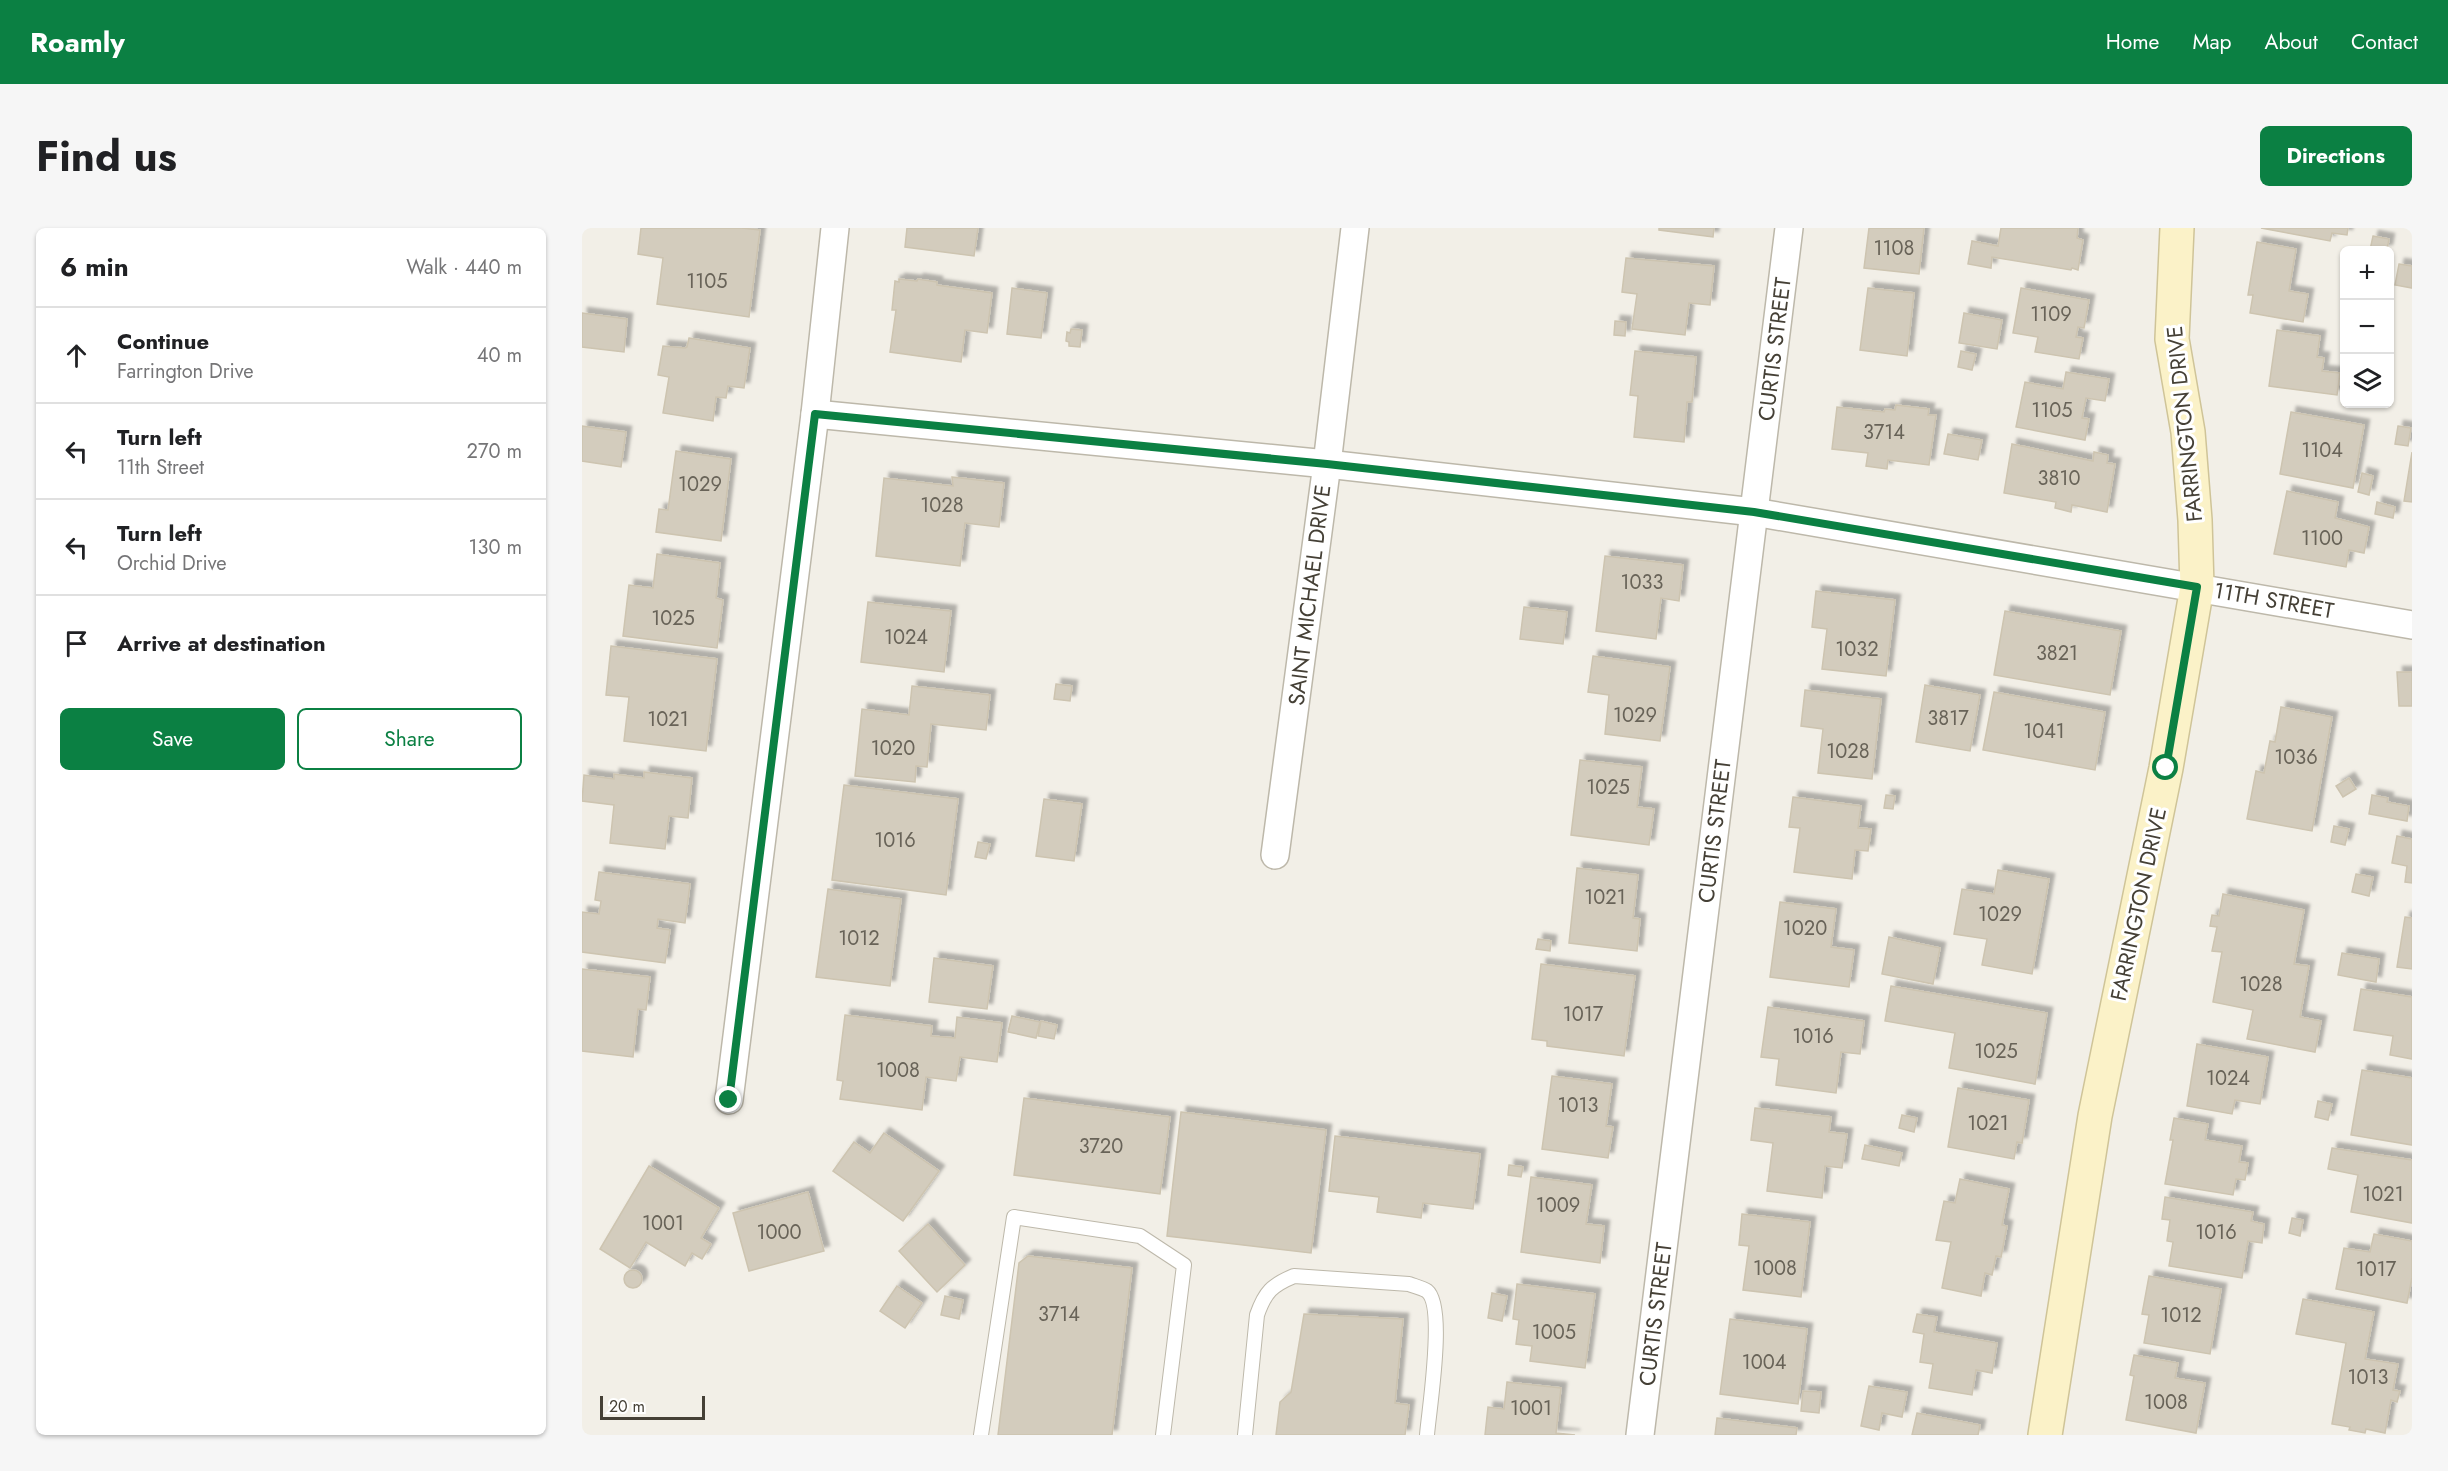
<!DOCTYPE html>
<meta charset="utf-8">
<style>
:root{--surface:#fff;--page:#f6f6f6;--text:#202124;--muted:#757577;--line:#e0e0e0;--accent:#0b8043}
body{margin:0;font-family:Jost,sans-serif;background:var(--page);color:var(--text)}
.controls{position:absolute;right:18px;top:18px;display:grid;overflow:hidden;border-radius:9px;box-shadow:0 2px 4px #0004}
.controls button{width:54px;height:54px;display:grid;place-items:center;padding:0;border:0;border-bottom:2px solid var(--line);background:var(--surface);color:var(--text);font:30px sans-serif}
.scale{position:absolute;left:18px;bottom:15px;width:105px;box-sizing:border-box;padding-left:6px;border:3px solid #454036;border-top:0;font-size:16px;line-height:21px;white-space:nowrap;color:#454036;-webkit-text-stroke:4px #fff;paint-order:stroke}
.stop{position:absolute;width:18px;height:18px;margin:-14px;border:4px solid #0b8043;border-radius:50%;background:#fff}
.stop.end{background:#0b8043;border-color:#fff;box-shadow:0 2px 6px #0008}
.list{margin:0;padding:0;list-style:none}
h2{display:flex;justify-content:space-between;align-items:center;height:78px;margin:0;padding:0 24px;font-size:26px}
h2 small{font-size:20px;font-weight:400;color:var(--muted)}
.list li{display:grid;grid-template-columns:39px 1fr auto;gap:18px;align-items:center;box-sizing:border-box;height:96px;padding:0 24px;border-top:2px solid var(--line)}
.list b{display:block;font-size:22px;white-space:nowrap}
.list p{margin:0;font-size:20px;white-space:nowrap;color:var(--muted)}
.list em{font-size:20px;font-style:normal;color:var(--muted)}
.actions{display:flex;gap:12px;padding:18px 24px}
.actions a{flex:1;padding:14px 0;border:2px solid var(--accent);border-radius:9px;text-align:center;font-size:21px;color:var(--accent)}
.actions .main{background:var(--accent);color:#fff}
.icon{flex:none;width:33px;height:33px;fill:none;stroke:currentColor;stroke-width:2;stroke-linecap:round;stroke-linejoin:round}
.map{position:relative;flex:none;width:1830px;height:1207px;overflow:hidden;border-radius:9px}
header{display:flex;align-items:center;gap:36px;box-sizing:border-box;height:84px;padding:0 30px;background:var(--accent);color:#fff}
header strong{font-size:28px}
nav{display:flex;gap:33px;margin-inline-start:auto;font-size:21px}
.intro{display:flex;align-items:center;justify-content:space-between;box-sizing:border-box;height:144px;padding:0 36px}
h1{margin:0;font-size:42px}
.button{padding:15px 27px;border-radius:9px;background:var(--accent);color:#fff;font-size:21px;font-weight:700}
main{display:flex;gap:36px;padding:0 36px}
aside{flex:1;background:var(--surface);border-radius:9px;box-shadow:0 2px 4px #0004}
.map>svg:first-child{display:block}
</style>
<header>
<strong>Roamly</strong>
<nav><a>Home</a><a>Map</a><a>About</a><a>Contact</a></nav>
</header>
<div class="intro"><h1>Find us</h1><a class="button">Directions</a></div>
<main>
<aside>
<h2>6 min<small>Walk · 440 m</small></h2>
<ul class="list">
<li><svg class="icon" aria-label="ahead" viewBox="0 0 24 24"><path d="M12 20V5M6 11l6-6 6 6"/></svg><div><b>Continue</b><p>Farrington Drive</p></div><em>40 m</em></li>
<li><svg class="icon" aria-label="left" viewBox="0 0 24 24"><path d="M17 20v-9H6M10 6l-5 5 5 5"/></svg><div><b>Turn left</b><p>11th Street</p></div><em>270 m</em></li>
<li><svg class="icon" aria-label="left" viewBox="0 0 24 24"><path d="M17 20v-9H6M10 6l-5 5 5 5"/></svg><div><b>Turn left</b><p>Orchid Drive</p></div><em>130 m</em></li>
<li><svg class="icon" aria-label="arrive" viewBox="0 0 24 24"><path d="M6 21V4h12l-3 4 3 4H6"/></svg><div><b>Arrive at destination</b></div></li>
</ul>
<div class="actions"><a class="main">Save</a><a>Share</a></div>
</aside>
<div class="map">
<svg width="1830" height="1207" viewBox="0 0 1830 1207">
<defs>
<filter id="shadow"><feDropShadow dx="5.5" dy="-5.5" stdDeviation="1.5" flood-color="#0004"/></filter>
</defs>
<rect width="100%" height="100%" fill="#f2efe7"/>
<g fill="#d3ccbd" stroke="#cdc4b0" stroke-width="1.5" filter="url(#shadow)">
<path d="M59,0H160L178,2L167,89L75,76L81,30L56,26Z"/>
<path d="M325,0H396L392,28L323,19Z"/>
<path d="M1077,0H1132L1131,9L1077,2Z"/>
<path d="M1287,0H1342L1337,46L1282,40Z"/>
<path d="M1419,0H1496L1495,10L1501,12L1496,42L1490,40L1489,42L1410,29L1409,40L1386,36L1390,13L1416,18Z"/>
<path d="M1679,0H1766L1765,7L1750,5L1748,13Z"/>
<path d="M1791,8L1807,11L1805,22H1788Z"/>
<path d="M1675,14L1714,21L1707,63L1726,66L1721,94L1668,85L1671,67H1666Z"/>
<path d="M1044,30L1132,38L1128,77L1107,75L1103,107L1050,101L1055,66L1040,64Z"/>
<path d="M1817,36L1830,38V60L1813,57Z"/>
<path d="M317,51L335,53L336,51L355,54V57L410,65L405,105L383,102L379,134L308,124L314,82H310L313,53L317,54Z"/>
<path d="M430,60L465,65L459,110L425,106Z"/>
<path d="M1286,60L1332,65L1325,128L1278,122Z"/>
<path d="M1439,60L1507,72L1502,100L1496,99L1494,109L1501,110L1497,131L1453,124L1456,109L1431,105Z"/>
<path d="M0,85L45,91L42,124L0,119Z"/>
<path d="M1382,85L1420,92L1415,121L1377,115Z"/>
<path d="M1033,93L1044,94L1043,108L1032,107Z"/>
<path d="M489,101L500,102L498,119L487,118V114L484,113L485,104L488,105Z"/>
<path d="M1695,102L1738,108L1735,129L1742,130L1740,143L1758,145L1755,167L1687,158Z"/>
<path d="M107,110L168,120L162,160L146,158L144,170L134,169L131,193L81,185L87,149L76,147L81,118L103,120L105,119Z"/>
<path d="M1053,123L1114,129L1110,174H1105L1102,214L1052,209L1056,168L1048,167Z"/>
<path d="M1379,123L1394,126L1390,142L1376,139Z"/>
<path d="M1484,144L1527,151L1523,173L1504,170L1500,190L1507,191L1503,212L1434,199L1443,154L1481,161Z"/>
<path d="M1314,177L1347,181L1346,187H1354L1347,237L1306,232L1305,241L1284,238L1286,225L1250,221L1255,179L1302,184L1303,181L1313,182Z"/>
<path d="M1709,184L1782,197L1771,260L1698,246Z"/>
<path d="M0,198L44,204L39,239L0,233Z"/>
<path d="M1816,198L1829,200L1826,218L1813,216Z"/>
<path d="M1366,206L1400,212L1396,232L1362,226Z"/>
<path d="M1430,216L1511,233L1512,224L1526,227L1525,235L1533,236L1525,284L1490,277L1489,284L1473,280L1474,274L1422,265Z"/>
<path d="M94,223L149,231L139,313L74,304L77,281L86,282Z"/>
<path d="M1830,224V274L1822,273Z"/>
<path d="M1780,245L1791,248L1787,267L1776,264Z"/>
<path d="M370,249L422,255L417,299L383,295L378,338L294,328L302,250L371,258Z"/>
<path d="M1705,263L1756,274L1753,290L1787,299L1782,325L1767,322L1764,339L1692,326Z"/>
<path d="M1795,274L1813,279L1811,290L1793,286Z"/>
<path d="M75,326L138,335L134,370L141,372L135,420L41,408L47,357L71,360Z"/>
<path d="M1023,328L1101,337L1097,373L1079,370L1074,411L1014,403Z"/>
<path d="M1234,363L1313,372L1304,448L1240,441L1245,401L1230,399Z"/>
<path d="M286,374L369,383L362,444L279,434Z"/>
<path d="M942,379L985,384L981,416L938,411Z"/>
<path d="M1423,383L1539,403L1528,467L1412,447Z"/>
<path d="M29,418L135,431L124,523L42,513L47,469L24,467Z"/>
<path d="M1011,428L1088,439L1078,513L1023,506L1027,467L1006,464Z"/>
<path d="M1815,444H1830V478H1817Z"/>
<path d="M474,456L490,458L488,473L472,471Z"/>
<path d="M1343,457L1398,467L1388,523L1334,514Z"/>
<path d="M330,458L408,467L404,502L349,496L345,539L334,538L333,554L273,548L280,481L327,487Z"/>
<path d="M1223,462L1299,471L1290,551L1236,545L1241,501L1219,498Z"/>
<path d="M1412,464L1523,484L1513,542L1401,522Z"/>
<path d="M1699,479L1750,489L1730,603L1665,591L1674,543L1682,545L1688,513L1693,514Z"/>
<path d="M998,532L1060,539L1055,579L1072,581L1067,617L989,607Z"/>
<path d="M62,544L110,550L106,590L87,588L83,621L28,615L32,577L0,573L2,547L32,551V546L62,550Z"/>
<path d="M1767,550L1774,561L1761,569L1754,558Z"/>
<path d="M262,557L376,571L364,667L250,652Z"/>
<path d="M1304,567L1313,568L1311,581L1302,580Z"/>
<path d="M1790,567L1806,570L1805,574L1827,578L1825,593L1787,586Z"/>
<path d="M1211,569L1279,578L1276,600L1289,601L1286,623L1273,622L1270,651L1212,644L1218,600L1207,599Z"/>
<path d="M462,571L500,576L492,633L454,628Z"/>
<path d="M1752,598L1767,601L1763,617L1749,614Z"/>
<path d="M1815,608L1830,611V655L1823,654L1825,638L1810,635Z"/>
<path d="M396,614L408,616L404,631L393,629Z"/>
<path d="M995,640L1056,647L1051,690L1058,691L1055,723L987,715Z"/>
<path d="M1416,642L1467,651L1450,746L1400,737L1405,711L1372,706L1380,661L1412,666Z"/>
<path d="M17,644L108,656L103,695L76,691L75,700L88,702L83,735L0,724V684L17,686L19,673L13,672Z"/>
<path d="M1774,646L1791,649L1787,668L1770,664Z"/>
<path d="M246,661L319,671L308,758L234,749Z"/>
<path d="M1641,666L1722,682L1712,736L1727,738L1718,789L1739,793L1733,824L1665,811L1671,782L1631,774L1640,724L1630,723L1635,699L1628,698L1630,687L1637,688Z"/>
<path d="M1198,674L1254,681L1249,719L1272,722L1267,759L1188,749Z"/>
<path d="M1823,689L1830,690V741L1815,739Z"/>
<path d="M1307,709L1358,720L1351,756L1300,746Z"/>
<path d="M956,711L969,713L968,723L954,721Z"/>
<path d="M1760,725L1797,731L1794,754L1756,747Z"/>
<path d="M352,730L411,738L405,781L347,774Z"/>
<path d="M959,736L1053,748L1042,828L965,818V813L950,811Z"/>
<path d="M0,741L68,749L64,782L56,781L51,829L0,823Z"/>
<path d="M1309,758L1465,785L1453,856L1367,840L1373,805L1303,793Z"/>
<path d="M1779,761L1830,769V831L1808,827L1811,808L1772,802Z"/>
<path d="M1186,779L1282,793L1278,826L1259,824L1254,865L1194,857L1197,831L1179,829Z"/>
<path d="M263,787L350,798L349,808L373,810L375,789L420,795L415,834L378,829L374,853L344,849L340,882L258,871L261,853L255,852Z"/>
<path d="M430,788L458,794L454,810L426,804Z"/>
<path d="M459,793L475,797L472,811L456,808Z"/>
<path d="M1615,816L1686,829L1678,876L1653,872L1650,886L1605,878Z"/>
<path d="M1780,842L1830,850V917L1769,907Z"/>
<path d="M970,848L1030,856L1024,898L1031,899L1026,930L960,921Z"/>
<path d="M1376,860L1447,872L1440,915L1435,914L1432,931L1366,919Z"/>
<path d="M442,870L588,889L578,966L432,947Z"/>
<path d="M1736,873L1750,876L1746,892L1733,889Z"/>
<path d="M1173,880L1249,889L1247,904L1265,906L1260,940L1243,938L1240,970L1185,963L1191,915L1169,912Z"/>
<path d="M599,884L744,902L729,1025L585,1008Z"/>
<path d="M1320,887L1335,890L1332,904L1317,900Z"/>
<path d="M1592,890L1626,896L1623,912L1660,918L1657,934L1666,935L1663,952L1654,951L1651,967L1583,956L1591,912H1588Z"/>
<path d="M302,905L357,943L321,993L251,943L272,914L288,925Z"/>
<path d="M753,908L898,926L891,981L841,975L839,990L795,984L797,969L747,963Z"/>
<path d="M1283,917L1320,925L1317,938L1280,931Z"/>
<path d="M1750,920L1830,932V995L1769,984L1776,947L1746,941Z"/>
<path d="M927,937L941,939L939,949L926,947Z"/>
<path d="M67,938L137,980L119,1010L129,1016L120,1031L110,1025L103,1038L64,1014L48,1040L18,1021Z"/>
<path d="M949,949L1010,957L1004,996L1022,998L1018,1035L939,1024Z"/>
<path d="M1378,951L1427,961L1420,997L1425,998L1419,1029L1414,1028L1410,1047L1403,1045L1399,1068L1360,1060L1369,1014L1354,1012L1362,973L1373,975Z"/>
<path d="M226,964L242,1023L167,1043L151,985Z"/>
<path d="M1583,969L1671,984L1669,993L1682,996L1680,1015L1666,1013L1660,1050L1587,1038L1591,1014L1585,1013L1588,992L1580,991Z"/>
<path d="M1160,986L1228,994L1219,1069L1161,1062L1167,1018L1157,1017Z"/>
<path d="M1710,990L1721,992L1718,1008L1707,1005Z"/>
<path d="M346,996L383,1037L355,1064L317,1023Z"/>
<path d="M1792,1006L1830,1013V1050L1825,1075L1754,1061L1762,1020L1788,1024Z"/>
<path d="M446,1028L550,1040L530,1207H416L437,1035Z"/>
<circle cx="51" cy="1051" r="9"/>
<path d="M1567,1048L1639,1061L1628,1126L1562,1115L1567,1087L1560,1086Z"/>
<path d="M935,1056L1013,1066L1003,1140L948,1133L950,1118L934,1116L937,1092L931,1091Z"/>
<path d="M315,1058L340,1075L323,1100L298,1083Z"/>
<path d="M910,1065L925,1068L920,1093L906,1090Z"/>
<path d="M363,1068L381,1072L377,1091L359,1087Z"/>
<path d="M1721,1071L1792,1084L1783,1131L1816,1136L1811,1162L1818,1163L1815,1174L1809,1172L1803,1205L1784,1201L1783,1205L1767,1202L1768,1199L1750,1196L1764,1115L1714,1106Z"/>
<path d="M722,1086L821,1091L813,1175L827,1177L823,1207H694L698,1174L709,1164Z"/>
<path d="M1335,1086L1355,1089L1352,1104L1415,1115L1410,1145L1394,1142L1390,1167L1347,1160L1351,1136L1338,1134L1342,1106L1331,1104Z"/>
<path d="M1148,1091L1225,1101L1216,1176L1138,1166Z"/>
<path d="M1552,1127L1596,1135L1593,1150L1623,1155L1614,1205L1544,1192L1552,1148L1548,1147Z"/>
<path d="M925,1154L979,1160L974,1205L993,1207H903L906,1179L922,1181Z"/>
<path d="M1287,1158L1325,1164L1320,1189L1300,1185L1297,1202L1279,1198Z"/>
<path d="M1221,1163L1239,1164L1237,1185L1219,1183Z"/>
<path d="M1335,1185L1398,1197L1396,1207H1330Z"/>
<path d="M1135,1190L1215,1200L1214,1207H1133Z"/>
</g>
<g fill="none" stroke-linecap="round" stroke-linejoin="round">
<g stroke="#bdb8aa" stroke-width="16">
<g id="lane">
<path d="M399,1207L432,989L558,1008L602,1037L581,1207"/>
<path d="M663,1207L675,1087C683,1064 690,1057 712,1048L827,1056C832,1058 841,1060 845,1063C864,1078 847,1181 845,1207"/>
</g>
</g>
<g stroke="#bdb8aa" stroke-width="30">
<g id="street">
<path d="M233,186L745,236L1172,284L1830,397"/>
<path d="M693,627L745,236L773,0"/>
<path d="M147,872L233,186L253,0"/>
<path d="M1058,1207L1207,0"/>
</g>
</g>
<g stroke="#cfc498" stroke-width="36">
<path id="secondary" d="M1463,1207L1513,888L1584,540L1615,359L1613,292L1606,204L1590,111L1595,0"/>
</g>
<use href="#lane" stroke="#fff" stroke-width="14"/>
<use href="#street" stroke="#fff" stroke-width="27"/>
<use href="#secondary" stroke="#fbf2c8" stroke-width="33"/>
</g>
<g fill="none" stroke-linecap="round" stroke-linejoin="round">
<path stroke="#0b8043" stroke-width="8" d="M147,872L233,186L745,236L1172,284L1615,359L1584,540"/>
</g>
<g text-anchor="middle" stroke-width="6" stroke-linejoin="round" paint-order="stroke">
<g font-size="20" fill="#686358">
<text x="1312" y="27">1108</text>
<text x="125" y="60">1105</text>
<text x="1469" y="93">1109</text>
<text x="1470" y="189">1105</text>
<text x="1302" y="211">3714</text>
<text x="1740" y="229">1104</text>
<text x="1477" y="257">3810</text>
<text x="118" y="263">1029</text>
<text x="360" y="284">1028</text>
<text x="1740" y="317">1100</text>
<text x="1060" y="361">1033</text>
<text x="91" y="397">1025</text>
<text x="324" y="416">1024</text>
<text x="1275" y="428">1032</text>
<text x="1475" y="432">3821</text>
<text x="1053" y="494">1029</text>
<text x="1366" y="497">3817</text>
<text x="86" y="498">1021</text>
<text x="1462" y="510">1041</text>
<text x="311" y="527">1020</text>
<text x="1266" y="530">1028</text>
<text x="1714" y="536">1036</text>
<text x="1026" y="566">1025</text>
<text x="313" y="619">1016</text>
<text x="1023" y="676">1021</text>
<text x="1418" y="693">1029</text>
<text x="1223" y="707">1020</text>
<text x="277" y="717">1012</text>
<text x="1679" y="763">1028</text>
<text x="1001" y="793">1017</text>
<text x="1231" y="815">1016</text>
<text x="1414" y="830">1025</text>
<text x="316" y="849">1008</text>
<text x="1646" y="857">1024</text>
<text x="996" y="884">1013</text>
<text x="1406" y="902">1021</text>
<text x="519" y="925">3720</text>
<text x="1801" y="973">1021</text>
<text x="976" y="984">1009</text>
<text x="81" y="1002">1001</text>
<text x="197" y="1011">1000</text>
<text x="1634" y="1011">1016</text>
<text x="1193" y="1047">1008</text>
<text x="1794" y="1048">1017</text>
<text x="477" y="1093">3714</text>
<text x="1599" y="1094">1012</text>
<text x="972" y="1111">1005</text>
<text x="1182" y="1141">1004</text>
<text x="1786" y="1156">1013</text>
<text x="1584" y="1181">1008</text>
<text x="949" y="1187">1001</text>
</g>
<g font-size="22" fill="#454036" stroke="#fff">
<text transform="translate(1192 121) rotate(-83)" y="8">CURTIS STREET</text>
<text transform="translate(1602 196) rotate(-96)" y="8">FARRINGTON DRIVE</text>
<text transform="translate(727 367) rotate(-83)" y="8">SAINT MICHAEL DRIVE</text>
<text transform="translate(1692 372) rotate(10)" y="8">11TH STREET</text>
<text transform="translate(1132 603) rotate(-83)" y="8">CURTIS STREET</text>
<text transform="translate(1556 676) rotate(-78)" y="8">FARRINGTON DRIVE</text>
<text transform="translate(1073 1086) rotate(-83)" y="8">CURTIS STREET</text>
</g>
</g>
</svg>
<div class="controls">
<button>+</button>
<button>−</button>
<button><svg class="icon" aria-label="layers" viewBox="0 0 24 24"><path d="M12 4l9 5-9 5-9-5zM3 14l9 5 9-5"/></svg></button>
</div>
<div class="scale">20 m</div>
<div class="stop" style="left:1584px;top:540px"></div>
<div class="stop end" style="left:147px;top:872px"></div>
</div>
</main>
